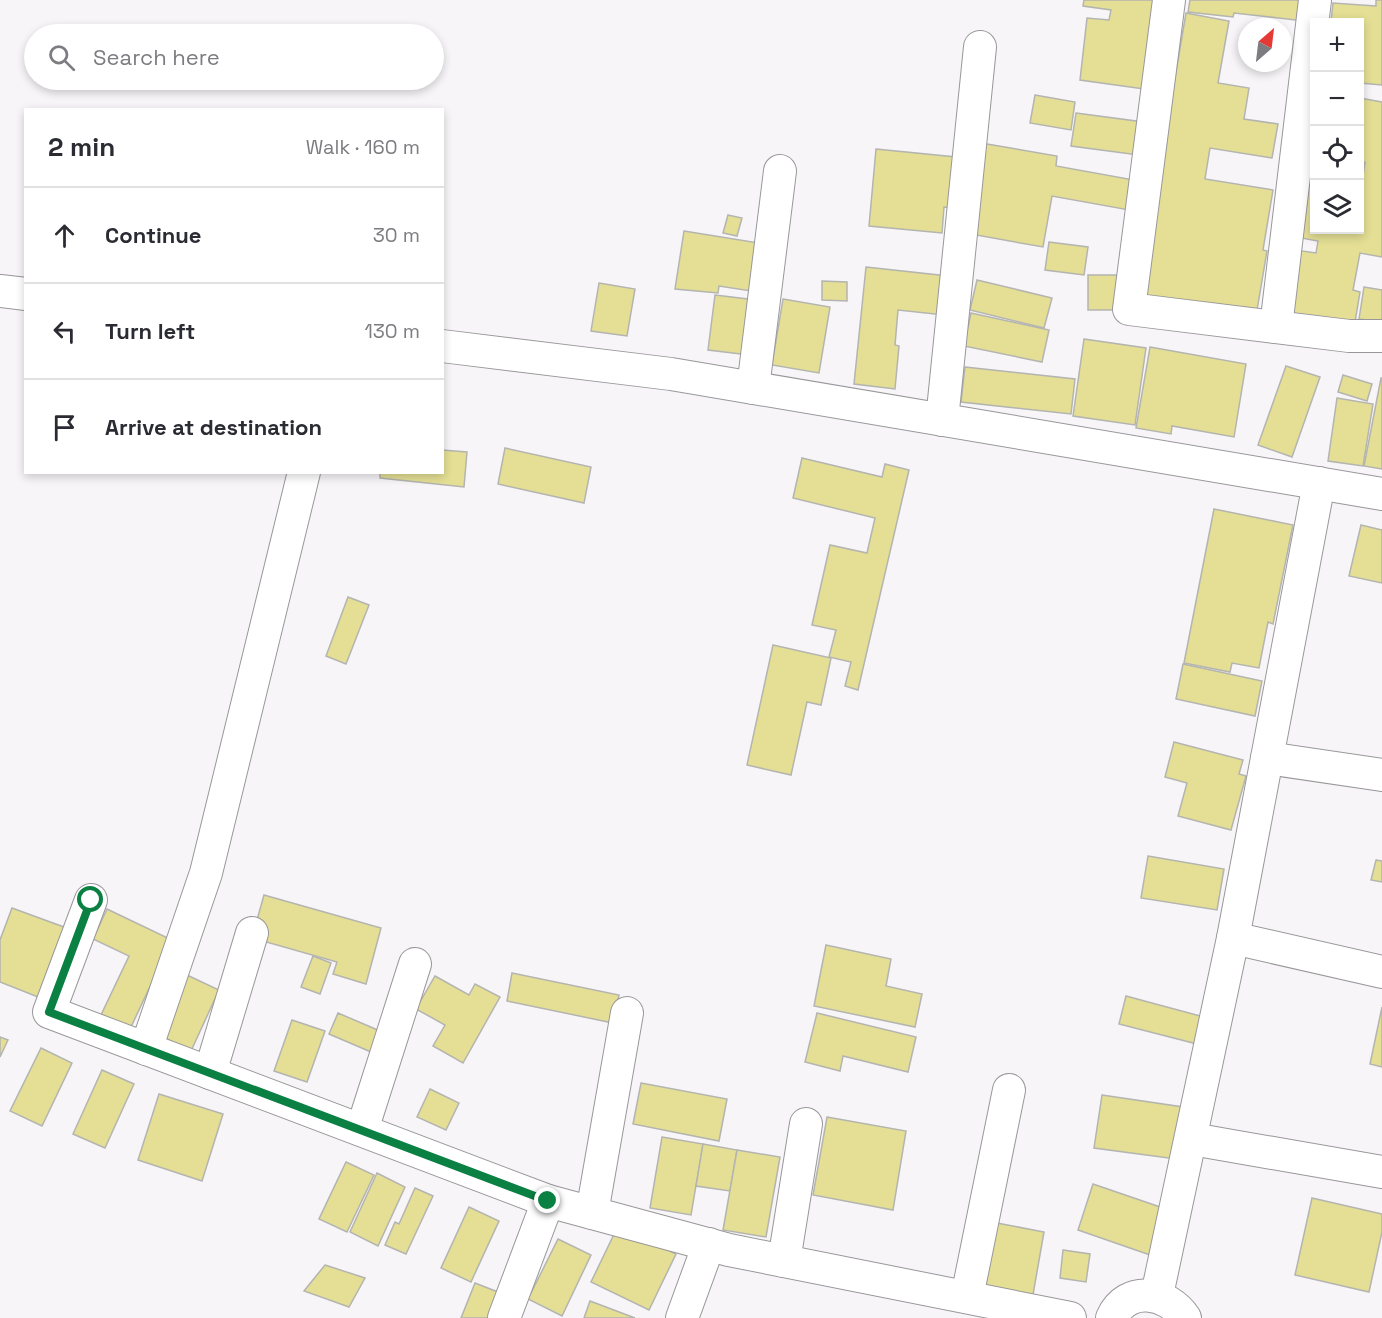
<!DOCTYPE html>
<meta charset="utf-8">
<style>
:root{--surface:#fff;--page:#f2f2f3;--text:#2b2b33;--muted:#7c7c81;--line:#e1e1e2}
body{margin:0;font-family:"Space Grotesk",sans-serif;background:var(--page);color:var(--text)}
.controls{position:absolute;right:18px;top:18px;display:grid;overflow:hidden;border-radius:0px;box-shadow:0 3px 9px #0003}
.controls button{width:54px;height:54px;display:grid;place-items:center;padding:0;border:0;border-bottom:2px solid var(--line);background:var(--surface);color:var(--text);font:30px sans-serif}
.compass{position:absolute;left:1238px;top:18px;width:54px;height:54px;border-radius:50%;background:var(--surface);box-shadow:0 3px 9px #0003;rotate:28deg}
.stop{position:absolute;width:18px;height:18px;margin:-14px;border:4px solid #0b8043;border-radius:50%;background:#fff}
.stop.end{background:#0b8043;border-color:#fff;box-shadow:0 2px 6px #0008}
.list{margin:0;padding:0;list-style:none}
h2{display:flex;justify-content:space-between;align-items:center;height:78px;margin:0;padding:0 24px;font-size:26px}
h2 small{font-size:20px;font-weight:400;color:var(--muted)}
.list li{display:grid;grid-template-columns:39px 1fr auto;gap:18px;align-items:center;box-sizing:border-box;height:96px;padding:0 24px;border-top:2px solid var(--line)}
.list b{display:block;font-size:22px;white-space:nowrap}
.list em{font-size:20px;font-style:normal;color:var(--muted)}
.icon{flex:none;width:33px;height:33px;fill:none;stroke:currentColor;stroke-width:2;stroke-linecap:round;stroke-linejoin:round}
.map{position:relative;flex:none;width:1382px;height:1318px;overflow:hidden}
.search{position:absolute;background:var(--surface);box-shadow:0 3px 9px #0003;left:24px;top:24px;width:420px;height:66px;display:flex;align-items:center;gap:15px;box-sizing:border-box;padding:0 21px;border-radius:33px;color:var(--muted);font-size:22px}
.panel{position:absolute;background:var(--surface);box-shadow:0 3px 9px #0003;left:24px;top:108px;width:420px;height:366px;border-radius:0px}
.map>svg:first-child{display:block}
</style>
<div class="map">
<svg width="1382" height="1318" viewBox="0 0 1382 1318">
<rect width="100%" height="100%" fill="#f7f5f8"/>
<g fill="#e4df94" stroke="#b4b4b0" stroke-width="1.5">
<path d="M1084,0H1162L1151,90L1080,80L1087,18L1109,20L1111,10L1083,6Z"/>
<path d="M1190,0H1306L1304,21L1234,13L1233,17L1188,12Z"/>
<path d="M1376,0H1382V85L1360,83V22H1331L1333,3L1376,6Z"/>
<path d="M1186,13L1229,21L1218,83L1249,88L1244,119L1278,124L1272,158L1210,148L1205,179L1273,190L1263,250L1267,251L1255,322L1137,301Z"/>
<path d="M1035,95L1075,102L1071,130L1030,123Z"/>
<path d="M1360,98L1382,102V257L1360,253L1353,290L1360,292L1354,328L1284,315L1295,250L1316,253L1318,241L1296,237L1305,185L1314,187V230H1360V195L1365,162L1360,161Z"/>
<path d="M1076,113L1151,123L1146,156L1071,146Z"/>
<path d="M1314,126V170L1307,168Z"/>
<path d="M981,143L1057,156L1056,166L1134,180L1129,210L1052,196L1043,247L965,233Z"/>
<path d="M876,149L956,157L951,208L944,207L942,233L869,226Z"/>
<path d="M728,215L742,218L737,236L723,233Z"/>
<path d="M684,231L759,243L751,291L719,286L718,293L675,289Z"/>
<path d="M1049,242L1088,247L1084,275L1045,270Z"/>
<path d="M866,267L948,276L944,315L898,310L895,345L899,346L895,389L854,384Z"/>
<rect x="1088" y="275" width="35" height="35"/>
<path d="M977,280L1052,298L1044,328L970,310Z"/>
<path d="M822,281L847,282V301L822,300Z"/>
<path d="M599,283L635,289L627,336L591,331Z"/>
<path d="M1364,287L1382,290V322L1359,319Z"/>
<path d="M715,295L756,300L749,355L708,350Z"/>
<path d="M783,299L830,307L819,373L772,365Z"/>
<path d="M971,313L1049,330L1042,362L964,346Z"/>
<path d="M1084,339L1146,348L1135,425L1073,416Z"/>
<path d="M1150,347L1246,364L1234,437L1172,426L1171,434L1136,428Z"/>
<path d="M1286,366L1320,377L1292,457L1258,445Z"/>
<path d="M965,367L1075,379L1071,414L961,402Z"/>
<path d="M1343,375L1372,384L1367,401L1338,392Z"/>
<path d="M1381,378H1382V469L1364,466Z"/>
<path d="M1337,398L1373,404L1363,466L1328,461Z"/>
<path d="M505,448L591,467L584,503L498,484Z"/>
<path d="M442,450L467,452L464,487L380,478V472H442Z"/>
<path d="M802,458L882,477L885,464L909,470L858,690L845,686L851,662L829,657L836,630L812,625L830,545L867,553L875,518L793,498Z"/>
<path d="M1214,509L1293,525L1273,624L1268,622L1259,668L1232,663L1230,672L1184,663Z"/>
<path d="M1361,525L1382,530V583L1349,576Z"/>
<path d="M348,597L369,605L346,664L326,656Z"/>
<path d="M773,645L831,658L821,705L807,702L791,775L747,765Z"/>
<path d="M1183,664L1262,681L1255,716L1176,699Z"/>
<path d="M1174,742L1243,760L1239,774L1246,776L1231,830L1178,816L1187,783L1165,777Z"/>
<path d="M1148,856L1224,869L1217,910L1141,898Z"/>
<path d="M1376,860L1382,861V882L1371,880Z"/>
<path d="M264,895L381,928L366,984L333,974L337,962L252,938Z"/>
<path d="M12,908L64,927L38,997L0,982V940Z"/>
<path d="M107,909L172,940L130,1029L101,1015L129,956L93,939Z"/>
<path d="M826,945L891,959L886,986L922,994L915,1027L814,1006Z"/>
<path d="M313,956L331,963L320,994L301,987Z"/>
<path d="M512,973L619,995L613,1023L507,1001Z"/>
<path d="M187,975L219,990L191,1051L159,1035Z"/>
<path d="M435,976L469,995L475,984L500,997L463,1063L433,1046L445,1025L416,1009Z"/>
<path d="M1126,996L1204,1017L1197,1044L1119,1024Z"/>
<path d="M1382,1007V1067L1370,1064Z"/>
<path d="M338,1013L387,1034L378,1055L329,1034Z"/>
<path d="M817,1013L916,1037L908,1072L843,1056L840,1071L805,1062Z"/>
<path d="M292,1020L325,1031L307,1082L274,1071Z"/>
<path d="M0,1037L8,1040L0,1057Z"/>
<path d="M41,1048L72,1063L42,1126L10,1111Z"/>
<path d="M102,1070L134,1084L105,1148L73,1134Z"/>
<path d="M641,1083L727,1099L719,1141L633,1124Z"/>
<path d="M430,1089L459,1103L446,1130L417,1117Z"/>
<path d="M159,1094L223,1114L202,1181L138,1160Z"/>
<path d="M1102,1095L1183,1107L1176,1159L1094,1148Z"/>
<path d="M827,1117L906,1131L893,1210L813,1195Z"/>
<path d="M662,1137L703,1144L691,1215L650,1208Z"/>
<path d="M703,1144L737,1150L730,1191L696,1186Z"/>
<path d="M737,1150L780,1157L766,1237L723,1230Z"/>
<path d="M346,1162L374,1175L347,1232L319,1219Z"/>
<path d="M377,1173L405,1187L378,1246L350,1232Z"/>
<path d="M1093,1184L1169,1210L1153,1256L1078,1230Z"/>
<path d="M415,1188L433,1196L406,1254L385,1245L395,1222L399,1224Z"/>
<path d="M1312,1198L1382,1214V1232L1369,1292L1295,1275Z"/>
<path d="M469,1207L499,1221L471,1282L441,1268Z"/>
<path d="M997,1223L1044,1232L1031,1306L983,1297Z"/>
<path d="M618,1226L676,1254L649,1310L591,1282Z"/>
<path d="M558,1239L591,1255L562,1316L528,1299Z"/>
<path d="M1063,1250L1090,1254L1086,1282L1060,1278Z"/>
<path d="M325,1265L365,1278L349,1307L304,1291Z"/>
<path d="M475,1283L498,1292L488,1318H461Z"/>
<path d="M590,1301L635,1318H584Z"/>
</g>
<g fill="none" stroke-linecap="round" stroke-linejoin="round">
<g stroke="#99979a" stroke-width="34">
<g id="minor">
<path d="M1169,0L1129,309L1349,336H1382"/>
<path d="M0,291L26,294"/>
<path d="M1276,327L1315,0"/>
<path d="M442,346L671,374L1382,494"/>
<path d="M753,388L780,171"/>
<path d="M942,420L980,47"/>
<path d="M1267,758L1382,775"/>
<path d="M91,900L49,1012L548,1201"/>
<path d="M1233,938L1382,972"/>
<path d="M146,1049L206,873L304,472"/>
<path d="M210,1073L252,933"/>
<path d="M362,1130L415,964"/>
<path d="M1192,1139L1382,1172"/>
<path d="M592,1213L627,1013"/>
<path d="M784,1261L806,1124"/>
<path d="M1157,1295L1233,938L1319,483"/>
<path d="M967,1297L1009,1090"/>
<path d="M504,1318L548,1201L729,1250L1070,1318"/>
<path d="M682,1318L709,1244"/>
<path d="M1112,1318C1127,1284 1168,1292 1185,1318"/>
</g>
</g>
<use href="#minor" stroke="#fff" stroke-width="32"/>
</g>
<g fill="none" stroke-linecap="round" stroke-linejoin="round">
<path stroke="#0b8043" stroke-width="8" d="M91,900L49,1012L548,1201"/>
</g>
</svg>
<div class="controls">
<button>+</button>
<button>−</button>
<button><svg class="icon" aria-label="locate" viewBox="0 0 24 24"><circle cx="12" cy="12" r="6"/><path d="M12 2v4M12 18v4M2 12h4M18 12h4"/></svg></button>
<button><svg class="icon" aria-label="layers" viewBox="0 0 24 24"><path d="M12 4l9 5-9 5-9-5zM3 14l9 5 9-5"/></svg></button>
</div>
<svg class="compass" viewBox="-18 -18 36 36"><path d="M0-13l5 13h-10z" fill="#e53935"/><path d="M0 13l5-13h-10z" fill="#7c7c81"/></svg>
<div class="stop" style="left:91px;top:900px"></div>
<div class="stop end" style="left:548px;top:1201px"></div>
<div class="search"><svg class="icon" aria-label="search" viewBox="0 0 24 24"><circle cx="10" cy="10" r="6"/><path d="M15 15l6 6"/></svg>Search here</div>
<section class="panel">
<h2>2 min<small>Walk · 160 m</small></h2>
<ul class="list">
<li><svg class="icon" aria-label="ahead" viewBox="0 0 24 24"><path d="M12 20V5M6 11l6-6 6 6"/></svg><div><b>Continue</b></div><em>30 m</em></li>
<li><svg class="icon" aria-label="left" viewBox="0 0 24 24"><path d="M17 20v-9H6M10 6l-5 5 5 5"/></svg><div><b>Turn left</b></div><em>130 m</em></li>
<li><svg class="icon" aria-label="arrive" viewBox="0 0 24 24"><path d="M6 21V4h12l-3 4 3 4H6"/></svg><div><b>Arrive at destination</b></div></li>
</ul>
</section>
</div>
